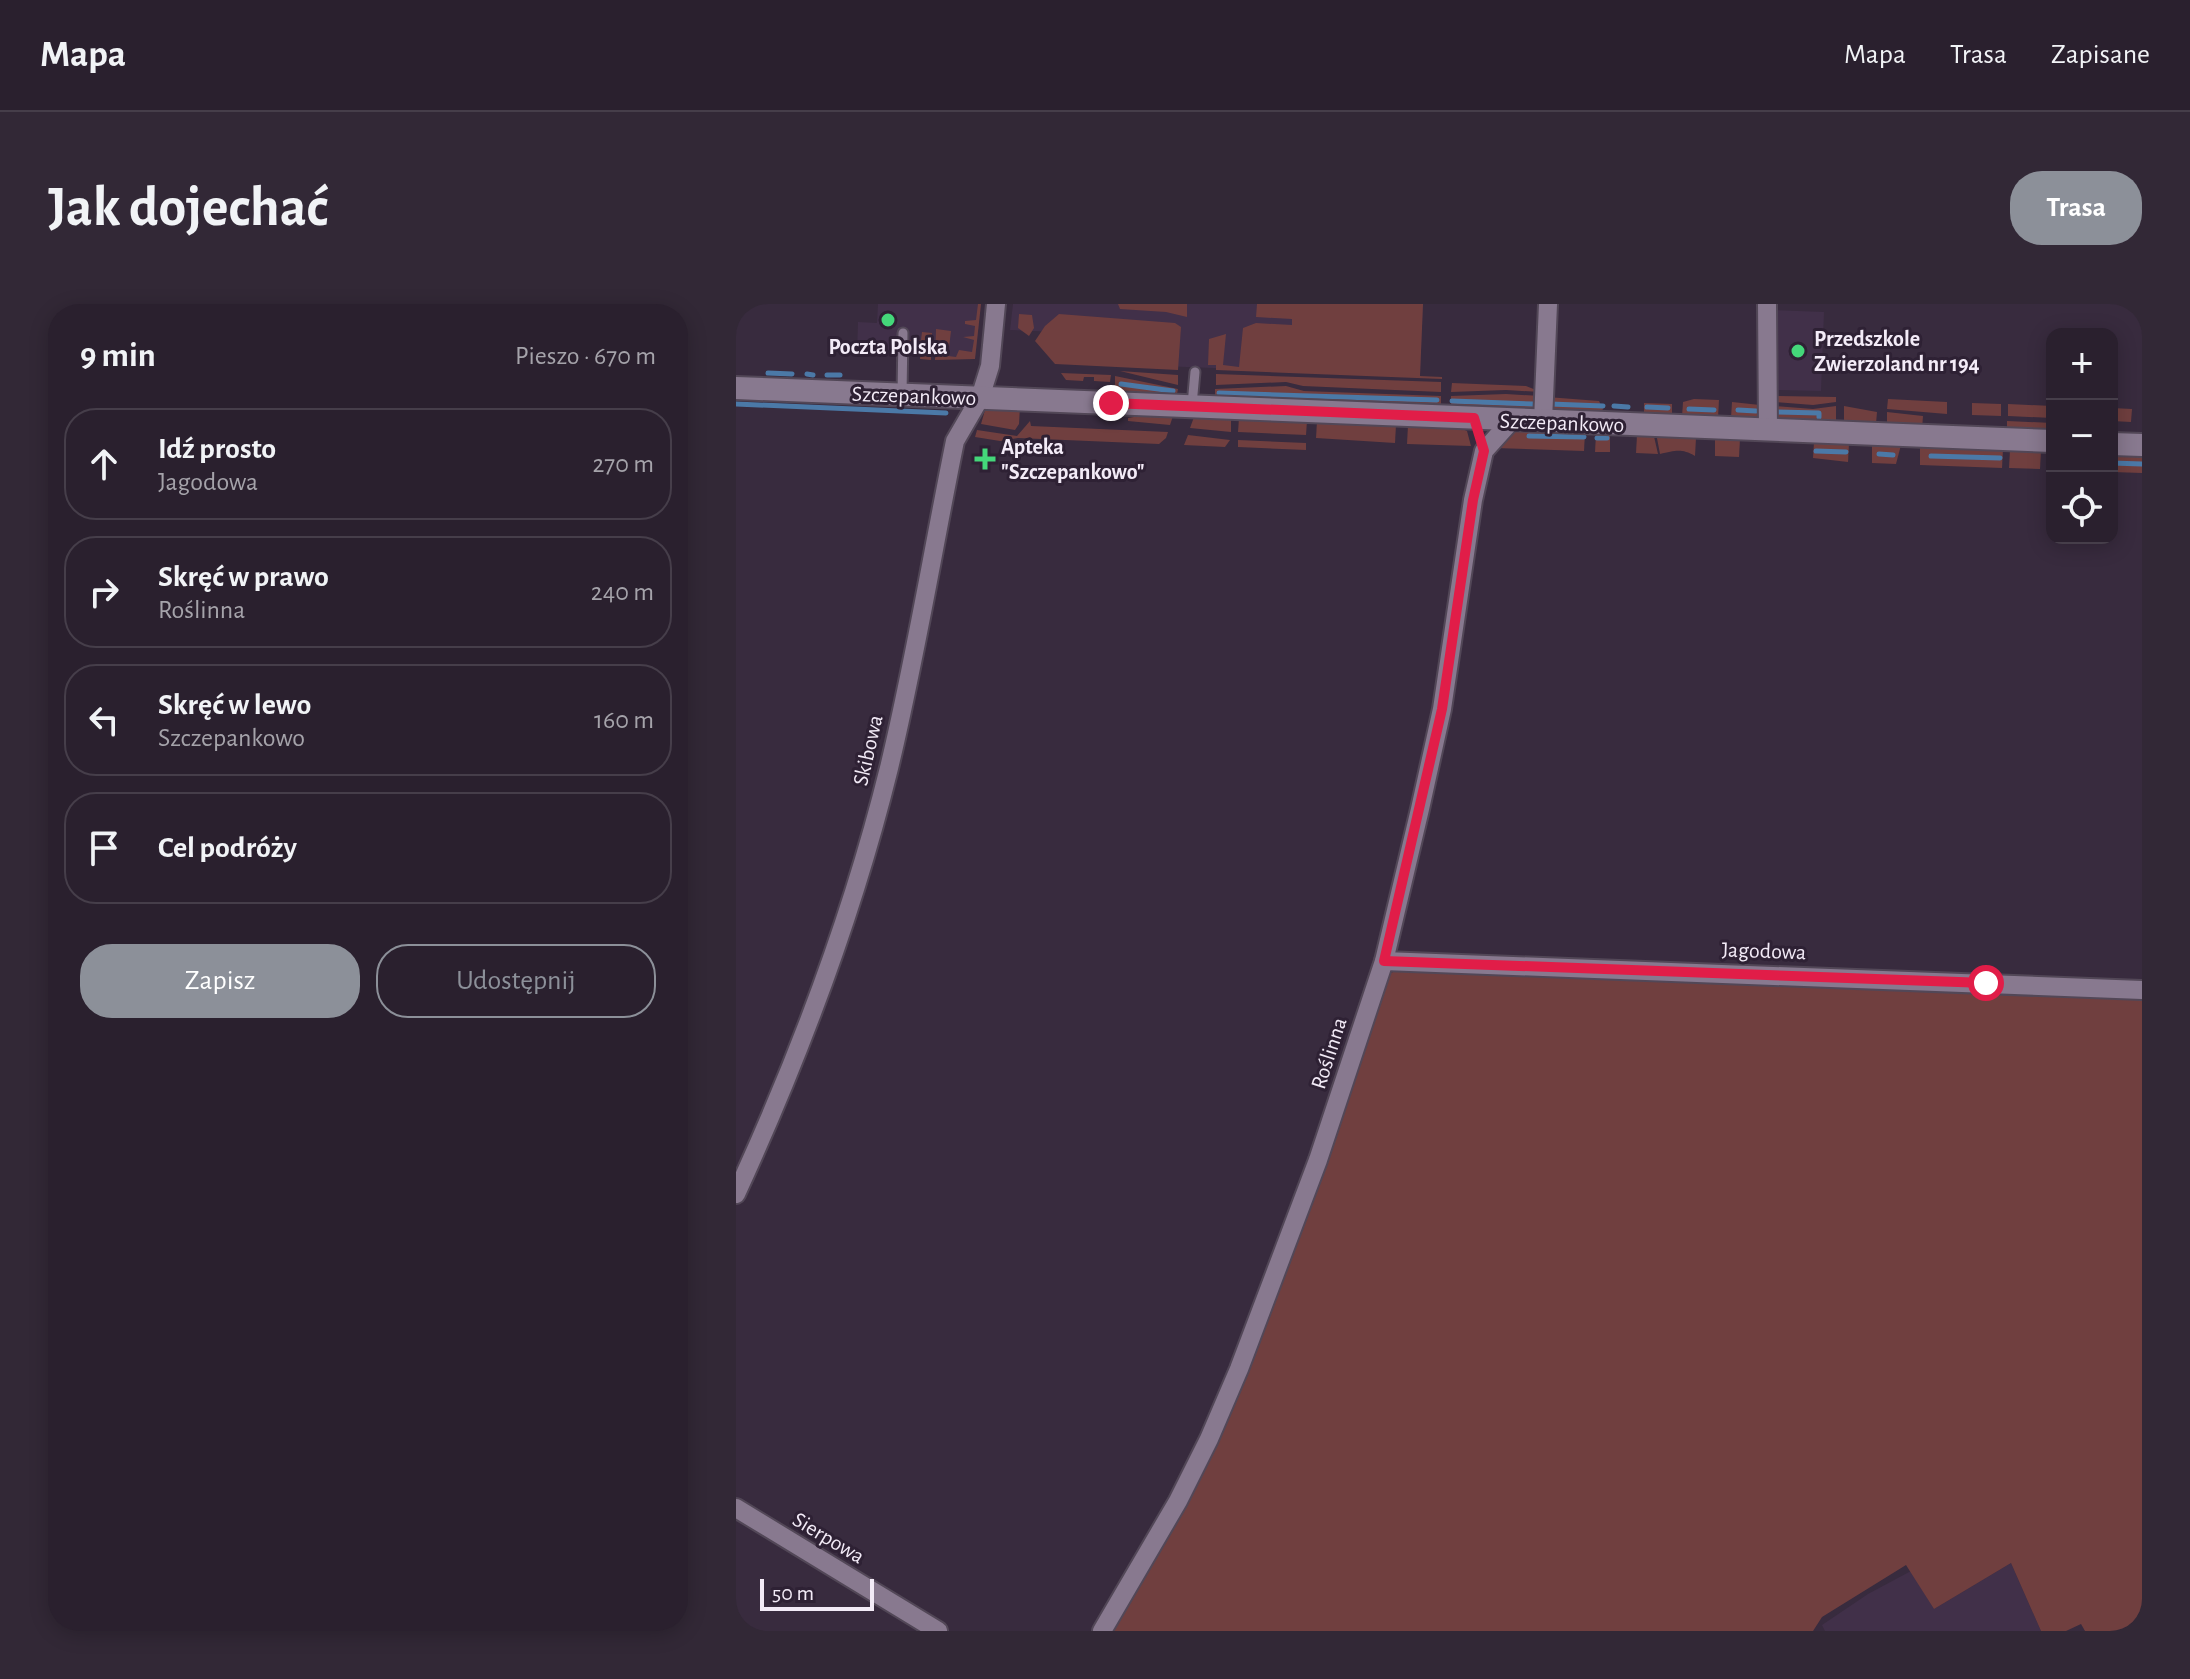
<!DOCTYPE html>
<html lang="pl">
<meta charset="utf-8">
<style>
:root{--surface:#2a202e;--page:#322836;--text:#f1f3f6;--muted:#a5a3aa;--line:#463e4a;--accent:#8c9099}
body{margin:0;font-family:"Alegreya Sans",sans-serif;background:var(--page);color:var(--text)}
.controls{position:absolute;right:24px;top:24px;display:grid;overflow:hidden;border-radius:16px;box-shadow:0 4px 20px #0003}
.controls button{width:72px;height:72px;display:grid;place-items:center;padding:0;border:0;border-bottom:2px solid var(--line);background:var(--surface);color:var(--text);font:40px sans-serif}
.scale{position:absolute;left:24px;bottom:20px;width:114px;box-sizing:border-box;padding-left:8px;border:4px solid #f3ebf7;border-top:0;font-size:22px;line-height:28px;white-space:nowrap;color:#f3ebf7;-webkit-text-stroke:6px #2e2134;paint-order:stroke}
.stop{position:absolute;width:24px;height:24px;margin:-18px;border:6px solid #e11d48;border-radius:50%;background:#fff}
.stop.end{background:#e11d48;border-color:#fff;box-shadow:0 2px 8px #0008}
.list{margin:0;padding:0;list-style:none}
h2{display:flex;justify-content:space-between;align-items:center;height:104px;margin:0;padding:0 32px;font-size:34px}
h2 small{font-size:26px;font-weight:400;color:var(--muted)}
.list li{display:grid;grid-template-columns:52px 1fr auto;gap:24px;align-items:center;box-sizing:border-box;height:112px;margin:0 16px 16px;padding:0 16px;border:2px solid var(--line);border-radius:32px}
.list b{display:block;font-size:30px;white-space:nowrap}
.list p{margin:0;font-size:26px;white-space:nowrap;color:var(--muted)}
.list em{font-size:26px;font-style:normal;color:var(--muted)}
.actions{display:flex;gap:16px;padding:24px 32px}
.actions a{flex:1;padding:18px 0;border:2px solid var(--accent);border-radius:32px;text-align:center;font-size:28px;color:var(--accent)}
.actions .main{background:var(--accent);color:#fff}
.icon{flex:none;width:44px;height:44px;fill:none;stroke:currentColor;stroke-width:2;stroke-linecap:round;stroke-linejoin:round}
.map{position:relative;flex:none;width:1406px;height:1327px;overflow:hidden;border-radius:32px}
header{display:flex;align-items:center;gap:48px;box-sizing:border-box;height:112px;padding:0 40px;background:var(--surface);border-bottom:2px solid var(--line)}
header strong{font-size:38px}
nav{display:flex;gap:44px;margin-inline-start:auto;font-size:28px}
.intro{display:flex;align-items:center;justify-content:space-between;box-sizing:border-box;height:192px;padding:0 48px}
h1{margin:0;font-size:56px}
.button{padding:20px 36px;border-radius:32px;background:var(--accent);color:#fff;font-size:28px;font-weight:700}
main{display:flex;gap:48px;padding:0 48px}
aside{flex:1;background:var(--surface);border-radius:32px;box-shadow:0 4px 20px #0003}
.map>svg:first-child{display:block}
</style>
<header>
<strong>Mapa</strong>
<nav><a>Mapa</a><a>Trasa</a><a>Zapisane</a></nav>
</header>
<div class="intro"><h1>Jak dojechać</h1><a class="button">Trasa</a></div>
<main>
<aside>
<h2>9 min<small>Pieszo · 670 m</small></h2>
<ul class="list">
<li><svg class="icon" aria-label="ahead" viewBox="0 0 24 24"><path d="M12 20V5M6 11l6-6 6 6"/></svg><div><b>Idź prosto</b><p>Jagodowa</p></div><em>270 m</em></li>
<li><svg class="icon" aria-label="right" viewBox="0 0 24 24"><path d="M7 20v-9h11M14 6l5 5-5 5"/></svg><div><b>Skręć w prawo</b><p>Roślinna</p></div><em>240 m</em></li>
<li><svg class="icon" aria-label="left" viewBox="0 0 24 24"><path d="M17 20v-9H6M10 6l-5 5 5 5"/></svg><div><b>Skręć w lewo</b><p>Szczepankowo</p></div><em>160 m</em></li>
<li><svg class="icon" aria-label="arrive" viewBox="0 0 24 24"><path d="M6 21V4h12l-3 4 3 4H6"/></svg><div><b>Cel podróży</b></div></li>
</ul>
<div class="actions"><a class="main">Zapisz</a><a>Udostępnij</a></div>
</aside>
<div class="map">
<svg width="1406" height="1327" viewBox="0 0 1406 1327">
<rect width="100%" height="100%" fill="#382b3e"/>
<g fill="#413049">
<path d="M142,0H245L239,55L121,50L122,18L141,19Z"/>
<path d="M277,0H687L684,72L321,58L320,28L274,26Z"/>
<path d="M1037,6L1088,8L1085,87L1036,86Z"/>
<path d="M1275,1259L1305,1327H1089L1086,1321L1132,1290L1175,1267L1198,1305Z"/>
</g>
<g fill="#703f3f">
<path d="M242,0H245L239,55L199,56L200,25L215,27L212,52L220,53L223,46L236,48L238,36L227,33L238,32L239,22L229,20V17L240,16Z"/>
<path d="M382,0H451V13L430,8L384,5Z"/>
<path d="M521,0H687L684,72L706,73V75L480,66V61H472L473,35L490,30L487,61L503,63L507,24L520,19L556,21V15L520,13Z"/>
<path d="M283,10L296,11L298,24L293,32L282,24Z"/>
<path d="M323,10L439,19L445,23L442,66L319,60L299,37L309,22Z"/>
<path d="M186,28L196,29L195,56L184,55L185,42L173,41V36H185Z"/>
<path d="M384,67L442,71V81Z"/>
<path d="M325,69L375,71L374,78L358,77V73H348L347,77L330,76Z"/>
<path d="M480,70L705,78V88L567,82L550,78L480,81Z"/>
<path d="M379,72L442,85L441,90L433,95L379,86Z"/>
<path d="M716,79L790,82L805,88L770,86L715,88Z"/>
<path d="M550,82L568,87L705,92V101L701,106L484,97L479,91V85Z"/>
<path d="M770,90L805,92L799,106L732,105L715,102V92Z"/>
<path d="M1039,92L1100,93V98L1077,101L1038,98Z"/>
<path d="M811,93L863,97L867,105L865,108L821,110L814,105Z"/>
<path d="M958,95L983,96L982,114L946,113L947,98Z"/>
<path d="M1152,95L1211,98V110L1151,105Z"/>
<path d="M996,98L1024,101L1021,114H995Z"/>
<path d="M908,99L936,100V112L908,111Z"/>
<path d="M1236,99L1265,100V112L1236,111Z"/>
<path d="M1272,100L1316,102V114L1272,112Z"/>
<path d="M265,102H284L283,120L279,126L245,120L249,106H257Z"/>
<path d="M1038,102L1077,105L1100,102V119H1047L1040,114Z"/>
<path d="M1108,102L1141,108L1140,120L1108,119Z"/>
<path d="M1376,104L1396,105L1395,118L1376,117Z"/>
<path d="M1151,108L1187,112L1186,125L1151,121Z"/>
<path d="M420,109L437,112L434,121L392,117V114Z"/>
<path d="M458,113L495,114V128L454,124Z"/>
<path d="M503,114L571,117L570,131L502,128Z"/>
<path d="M294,117L295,122L432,128L430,134L423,140L282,134L264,137L239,133L241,126L281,132Z"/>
<path d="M581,117L660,121L659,139L580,134Z"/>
<path d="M1271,117L1316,119V130L1271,125Z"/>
<path d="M672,121L722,123L731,127L735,142L671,140Z"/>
<path d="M781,125L847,126L849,129L848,147L759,144L772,130Z"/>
<path d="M862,126L871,127L874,130V148H859L860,130Z"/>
<path d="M917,128L922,150L900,149L901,131Z"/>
<path d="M920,129L960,134L959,152C945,144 939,147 924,150Z"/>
<path d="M452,131L494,136L489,143L448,141Z"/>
<path d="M979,134L1004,135L1003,153L979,152Z"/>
<path d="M502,136L570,139V146L502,143Z"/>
<path d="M1078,138L1113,140L1112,158L1077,154Z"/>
<path d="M1136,140L1165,141L1160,160L1136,159Z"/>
<path d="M1184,142L1267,146L1266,164L1184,161Z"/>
<path d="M1274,146L1305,147L1304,165L1273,164Z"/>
<path d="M1376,146L1406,148V169L1376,168Z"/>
<path d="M667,663L1406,691V1327H1349L1345,1320L1330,1327H1305L1275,1259L1198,1305L1170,1261L1086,1313L1077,1327H374L499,1094L540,993L605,815L649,672Z"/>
</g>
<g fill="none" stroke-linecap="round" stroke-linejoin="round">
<g stroke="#4b79a7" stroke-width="5">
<path d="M32,69L56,70"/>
<path d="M71,70L77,71"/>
<path d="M91,71H104"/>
<path d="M385,80L437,87"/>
<path d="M483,89L701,96"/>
<path d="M716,97L797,100"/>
<path d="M0,100L210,109"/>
<path d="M814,100L867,102"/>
<path d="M878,102L892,103"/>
<path d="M911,103L932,104"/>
<path d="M953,105L978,106"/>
<path d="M1002,106L1020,107"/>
<path d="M1041,108L1083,109V113"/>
<path d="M793,132L848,133"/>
<path d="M861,134H871"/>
<path d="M1080,147L1110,148"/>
<path d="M1143,150L1157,151"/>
<path d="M1195,152L1264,154"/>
<path d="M1376,159L1406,160"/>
</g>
<g stroke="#524757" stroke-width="13">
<g id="service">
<path d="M166,91L167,29"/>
<path d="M456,101L459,68"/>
</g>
</g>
<g stroke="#524757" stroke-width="22">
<g id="minor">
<path d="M1031,0L1032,126"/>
<path d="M807,117L812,0"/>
<path d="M648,657L1406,686"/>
<path d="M0,890C63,753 117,610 153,464C179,357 197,245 219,137L244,94L254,62L260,0"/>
<path d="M0,1204L202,1327"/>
<path d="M366,1327L442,1197L473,1135L503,1065L582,856L648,657L684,505L706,405L737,196L748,147L776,116"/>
</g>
</g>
<g stroke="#524757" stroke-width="26">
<g id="tertiary">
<path d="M0,84L1316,137"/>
<path d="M1376,140L1406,141"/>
</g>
</g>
<use href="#service" stroke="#88798f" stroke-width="9"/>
<use href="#minor" stroke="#88798f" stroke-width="18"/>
<use href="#tertiary" stroke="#88798f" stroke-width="22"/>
</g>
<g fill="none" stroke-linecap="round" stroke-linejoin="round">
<path stroke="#e11d48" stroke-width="10" d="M375,99L738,114L748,147L737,196L706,405L648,657L1250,679"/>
</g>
<g fill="#44d77a" stroke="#2e2134" stroke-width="3">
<circle cx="152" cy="16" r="8"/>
<circle cx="1062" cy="47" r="8"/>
<path d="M245 143h8v8h8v8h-8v8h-8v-8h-8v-8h8z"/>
</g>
<g text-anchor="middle" stroke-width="6" stroke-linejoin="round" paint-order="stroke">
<g font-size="22" font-weight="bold" fill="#f3ebf7" stroke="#2e2134" text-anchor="start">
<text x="1078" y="42">Przedszkole<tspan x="1078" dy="25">Zwierzoland nr 194</tspan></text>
<text x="152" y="50" text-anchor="middle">Poczta Polska</text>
<text x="265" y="150">Apteka<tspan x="265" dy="25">"Szczepankowo"</tspan></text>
</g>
<g font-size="22" fill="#f3ebf7" stroke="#2e2134">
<text transform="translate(178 91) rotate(2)" y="8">Szczepankowo</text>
<text transform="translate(826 118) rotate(2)" y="8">Szczepankowo</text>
<text transform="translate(131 446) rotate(-77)" y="8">Skibowa</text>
<text transform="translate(1028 646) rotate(2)" y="8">Jagodowa</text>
<text transform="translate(592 749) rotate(-72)" y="8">Roślinna</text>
<text transform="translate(93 1233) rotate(31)" y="8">Sierpowa</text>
</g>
</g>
</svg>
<div class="controls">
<button>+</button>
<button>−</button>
<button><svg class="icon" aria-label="locate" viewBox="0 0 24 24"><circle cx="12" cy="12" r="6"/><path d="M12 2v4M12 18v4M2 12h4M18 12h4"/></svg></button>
</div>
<div class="scale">50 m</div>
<div class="stop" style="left:1250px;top:679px"></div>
<div class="stop end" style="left:375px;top:99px"></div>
</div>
</main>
